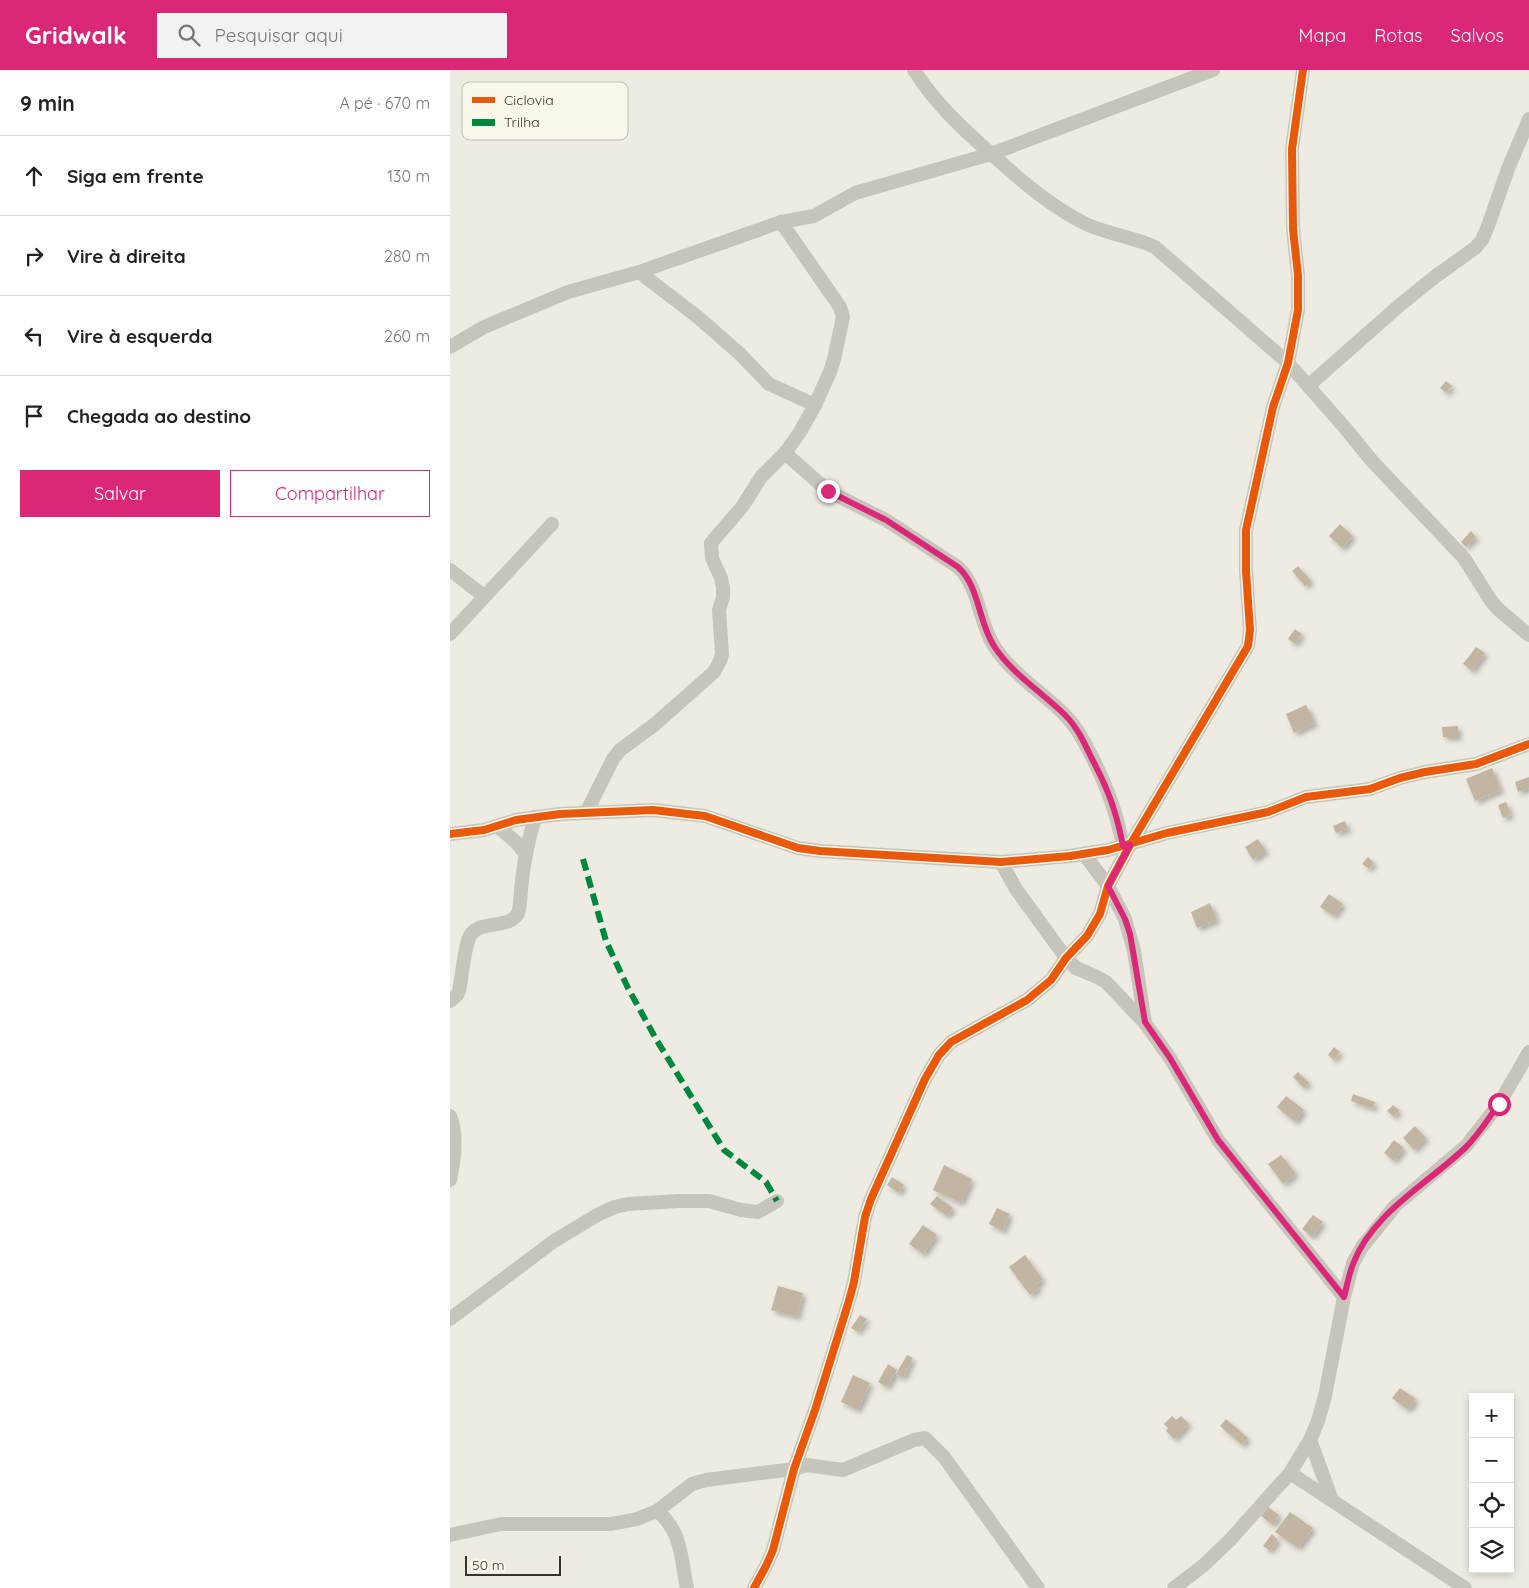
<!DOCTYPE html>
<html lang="pt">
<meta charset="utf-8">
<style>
:root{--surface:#fff;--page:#f2f2f2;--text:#222;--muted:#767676;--line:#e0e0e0;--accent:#db2777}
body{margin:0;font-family:Quicksand,sans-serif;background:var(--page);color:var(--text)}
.controls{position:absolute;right:15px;bottom:15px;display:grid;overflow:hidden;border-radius:0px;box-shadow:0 2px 8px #0003}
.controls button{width:45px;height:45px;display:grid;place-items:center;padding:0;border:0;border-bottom:1px solid var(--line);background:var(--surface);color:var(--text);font:25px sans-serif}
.scale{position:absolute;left:15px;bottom:12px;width:96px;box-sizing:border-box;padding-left:5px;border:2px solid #383329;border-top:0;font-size:14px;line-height:18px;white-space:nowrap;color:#383329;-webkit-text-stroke:4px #faf8ea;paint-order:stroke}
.stop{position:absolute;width:15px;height:15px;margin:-11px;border:4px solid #db2777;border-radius:50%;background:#fff}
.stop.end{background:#db2777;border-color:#fff;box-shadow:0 1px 5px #0008}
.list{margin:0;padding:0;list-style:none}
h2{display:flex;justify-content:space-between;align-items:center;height:65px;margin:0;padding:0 20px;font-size:21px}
h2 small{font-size:16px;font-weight:400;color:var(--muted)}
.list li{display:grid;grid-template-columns:32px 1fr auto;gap:15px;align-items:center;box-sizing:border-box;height:80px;padding:0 20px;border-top:1px solid var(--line)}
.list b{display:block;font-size:19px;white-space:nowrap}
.list em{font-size:16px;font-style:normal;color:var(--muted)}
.actions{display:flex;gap:10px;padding:15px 20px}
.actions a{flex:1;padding:11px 0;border:1px solid var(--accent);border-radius:0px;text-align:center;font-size:18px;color:var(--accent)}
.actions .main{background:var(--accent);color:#fff}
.icon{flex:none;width:28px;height:28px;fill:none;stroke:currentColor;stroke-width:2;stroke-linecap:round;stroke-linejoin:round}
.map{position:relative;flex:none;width:1079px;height:1518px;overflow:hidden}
header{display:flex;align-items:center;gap:30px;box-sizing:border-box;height:70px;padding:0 25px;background:var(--accent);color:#fff}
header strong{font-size:24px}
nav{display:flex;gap:28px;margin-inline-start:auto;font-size:18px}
.search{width:350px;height:45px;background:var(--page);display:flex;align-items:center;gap:12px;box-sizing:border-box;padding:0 18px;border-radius:0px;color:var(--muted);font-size:19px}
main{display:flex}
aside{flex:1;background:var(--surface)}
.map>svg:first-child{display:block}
</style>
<header>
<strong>Gridwalk</strong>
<div class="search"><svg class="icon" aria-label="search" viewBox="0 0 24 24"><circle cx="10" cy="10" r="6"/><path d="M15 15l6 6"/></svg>Pesquisar aqui</div>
<nav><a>Mapa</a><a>Rotas</a><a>Salvos</a></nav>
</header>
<main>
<aside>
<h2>9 min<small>A pé · 670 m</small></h2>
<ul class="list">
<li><svg class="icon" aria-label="ahead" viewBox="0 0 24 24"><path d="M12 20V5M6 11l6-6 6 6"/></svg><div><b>Siga em frente</b></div><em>130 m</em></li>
<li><svg class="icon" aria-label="right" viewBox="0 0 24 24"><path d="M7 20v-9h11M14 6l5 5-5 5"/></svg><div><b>Vire à direita</b></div><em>280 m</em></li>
<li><svg class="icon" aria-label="left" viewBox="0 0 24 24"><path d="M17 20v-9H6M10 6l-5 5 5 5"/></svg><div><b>Vire à esquerda</b></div><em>260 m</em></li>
<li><svg class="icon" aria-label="arrive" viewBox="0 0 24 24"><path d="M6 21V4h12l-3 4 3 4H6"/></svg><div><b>Chegada ao destino</b></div></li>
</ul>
<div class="actions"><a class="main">Salvar</a><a>Compartilhar</a></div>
</aside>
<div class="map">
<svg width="1079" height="1518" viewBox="0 0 1079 1518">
<defs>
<filter id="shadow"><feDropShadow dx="3.5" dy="3.5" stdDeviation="2.5" flood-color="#0004"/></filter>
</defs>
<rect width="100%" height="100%" fill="#eeece2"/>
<g fill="#c2b6a3" filter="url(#shadow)">
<path d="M996,311L1002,316L996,323L990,318Z"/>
<path d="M890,454L903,466L892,478L879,466Z"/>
<path d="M1021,461L1026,467L1016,477L1011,472Z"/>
<path d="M848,496L861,511L855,516L842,501Z"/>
<path d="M845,559L852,564L845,574L838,569Z"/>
<path d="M1026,577L1035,583L1022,601L1013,594Z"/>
<path d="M856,635L865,653L844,663L836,644Z"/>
<path d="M1008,656V667H993L992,657Z"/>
<path d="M1042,698L1051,720L1025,731L1016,709Z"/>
<path d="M1079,707V718L1068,722L1065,712Z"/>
<path d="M1056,732L1061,745L1053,748L1048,735Z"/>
<path d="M895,751L898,759L886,763L883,756Z"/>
<path d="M808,769L816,781L803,790L795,777Z"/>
<path d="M918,787L924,793L919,799L912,794Z"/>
<path d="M879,824L893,834L884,846L870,837Z"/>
<path d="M760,833L767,850L747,858L741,842Z"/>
<path d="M884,977L890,982L884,990L878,985Z"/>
<path d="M848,1002L859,1013L854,1018L843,1007Z"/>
<path d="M903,1024L925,1032L923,1039L901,1031Z"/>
<path d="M836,1026L854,1040L845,1052L827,1037Z"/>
<path d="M943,1035L949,1040L944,1047L937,1041Z"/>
<path d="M965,1056L976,1068L964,1080L953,1068Z"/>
<path d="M944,1070L954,1078L944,1091L934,1083Z"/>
<path d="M831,1085L846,1104L833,1114L818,1094Z"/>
<path d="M494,1095L522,1109L511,1133L483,1120Z"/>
<path d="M442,1107L454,1115L449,1123L437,1115Z"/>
<path d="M487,1126L503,1138L497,1146L480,1134Z"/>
<path d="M547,1138L560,1144L553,1161L539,1154Z"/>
<path d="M863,1145L873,1152L862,1167L852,1159Z"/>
<path d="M473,1155L487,1165L473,1184L459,1174Z"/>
<path d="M575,1185L593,1210L586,1215L589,1218L580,1225L559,1197Z"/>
<path d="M328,1216L353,1223L347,1247L321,1240Z"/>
<path d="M410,1245L417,1249L408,1262L401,1258Z"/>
<path d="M457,1285L463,1288L453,1308L446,1304Z"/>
<path d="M438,1294L447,1300L437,1317L428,1312Z"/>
<path d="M403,1305L420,1313L408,1340L391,1332Z"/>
<path d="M950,1318L966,1329L958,1340L942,1328Z"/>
<path d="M722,1346L726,1350L731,1346L739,1354L724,1369L716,1361L718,1358L714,1354Z"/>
<path d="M776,1349L798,1368L792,1375L770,1356Z"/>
<path d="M818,1437L829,1445L823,1455L811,1446Z"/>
<path d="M840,1442L863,1458L848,1478L825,1462Z"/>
<path d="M822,1464L828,1470L820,1481L813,1476Z"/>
</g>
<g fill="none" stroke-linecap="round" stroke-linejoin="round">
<g stroke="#c7c5bb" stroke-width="14">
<path d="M464,0C486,35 516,62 547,89C575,114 602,137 636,154C658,164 683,167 705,177L838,293L896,359L922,391L1014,488L1041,531L1049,540L1079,565"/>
<path d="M189,202L249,248L290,284L319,314L365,335"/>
<path d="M0,277L34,257L118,222L189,202L331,152L364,146L405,123L541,84L763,0"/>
<path d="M858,316L951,234L986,206L1025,178L1032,170L1038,156L1058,99L1079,49"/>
<path d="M335,383L378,421L436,450L508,497C530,518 528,551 544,576C561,603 593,623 615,645C627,657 634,672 642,687C658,719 666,741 673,776"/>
<path d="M0,500L34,526"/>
<path d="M0,564L102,454"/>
<path d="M137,741L163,689L170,680L204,655L264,602L270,591L272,584L269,540L273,527V518L271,508L262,488L261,473L292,437L311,407L335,383L350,362L365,335L380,302L384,289L393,247L390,237L331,152"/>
<path d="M47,756L66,772L76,785"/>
<path d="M0,764L34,760L66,750L110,744L203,740L255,746L348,778L370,781L551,792L620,786L658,780L717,763L818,742L856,727L920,719L950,708L975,702L1026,694L1079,674"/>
<path d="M634,784L658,816L675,849L684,881L695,953"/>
<path d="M551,792L566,819L616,888L626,898L647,907L656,912L695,953L720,988L768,1070L894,1227"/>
<path d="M0,931L7,925L9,921C12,907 14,880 19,868C27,848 59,861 68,843C71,836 70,827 71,820C73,795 78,771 85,747"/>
<path d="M0,1046C8,1064 4,1091 0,1110"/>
<path d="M0,1249L104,1171L149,1144L165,1137L178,1134L229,1131H259L291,1140L308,1142L327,1131"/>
<path d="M860,1370L882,1430"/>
<path d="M840,1403L1015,1518"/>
<path d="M207,1441C232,1460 231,1490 237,1518"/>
<path d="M0,1465L51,1454H161L187,1449L207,1441L242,1414L256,1410L344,1399L356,1395L393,1400L464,1370L475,1368L494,1387L588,1518"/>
<path d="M304,1518L316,1496L323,1480L344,1399L365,1340L398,1234L404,1212L415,1147L421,1129L475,1009L489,985L501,972L577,930L601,910L616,888L637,866L650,844L658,816L680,775L798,576L800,560L796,501V460L823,337L838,293L848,240V205L843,159L842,79L853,0"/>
<path d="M724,1518L754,1495L780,1470L840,1403L860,1370L868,1351L875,1326L894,1227L903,1193L912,1177L945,1136L1016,1076L1049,1034L1079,982"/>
</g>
<path stroke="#00873e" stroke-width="6" stroke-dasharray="12 6" stroke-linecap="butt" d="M133,789L156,871L178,918L206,969L274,1080L316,1112L327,1131"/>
<g stroke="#faf8ea" stroke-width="11">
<g id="cycleway">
<path d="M0,764L34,760L66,750L110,744L203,740L255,746L348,778L370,781L551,792L620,786L658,780L717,763L818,742L856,727L920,719L950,708L975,702L1026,694L1079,674"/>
<path d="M304,1518L316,1496L323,1480L344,1399L365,1340L398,1234L404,1212L415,1147L421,1129L475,1009L489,985L501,972L577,930L601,910L616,888L637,866L650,844L658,816L680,775L798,576L800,560L796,501V460L823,337L838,293L848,240V205L843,159L842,79L853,0"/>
</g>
</g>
<use href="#cycleway" stroke="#e8590c" stroke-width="8"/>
</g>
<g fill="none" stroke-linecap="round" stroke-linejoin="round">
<path stroke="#db2777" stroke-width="6" d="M378,421L436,450L508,497C530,517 528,552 544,576C561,603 593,623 615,645C627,657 634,672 641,687C658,719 666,740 673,776L680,775L658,816L675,849L680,864L695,952L720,988L768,1070L894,1227C897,1216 899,1204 903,1194C922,1143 979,1113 1016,1077C1029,1064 1038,1049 1049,1034"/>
</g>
<rect x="12" y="12" width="166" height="58" rx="8" fill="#faf8ea" stroke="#c0bdb0" stroke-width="1"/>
<rect x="22" y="27" width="23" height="6" fill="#e8590c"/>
<rect x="22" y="49" width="23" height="7" fill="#00873e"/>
<g font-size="14" fill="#383329">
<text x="54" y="35">Ciclovia</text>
<text x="54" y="57">Trilha</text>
</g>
</svg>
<div class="controls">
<button>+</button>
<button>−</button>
<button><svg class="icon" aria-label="locate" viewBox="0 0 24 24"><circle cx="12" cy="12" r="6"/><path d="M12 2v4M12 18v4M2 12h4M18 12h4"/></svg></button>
<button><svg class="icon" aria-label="layers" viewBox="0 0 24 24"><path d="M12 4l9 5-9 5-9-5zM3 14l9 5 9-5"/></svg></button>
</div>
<div class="scale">50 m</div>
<div class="stop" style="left:1049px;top:1034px"></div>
<div class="stop end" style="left:378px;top:421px"></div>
</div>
</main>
